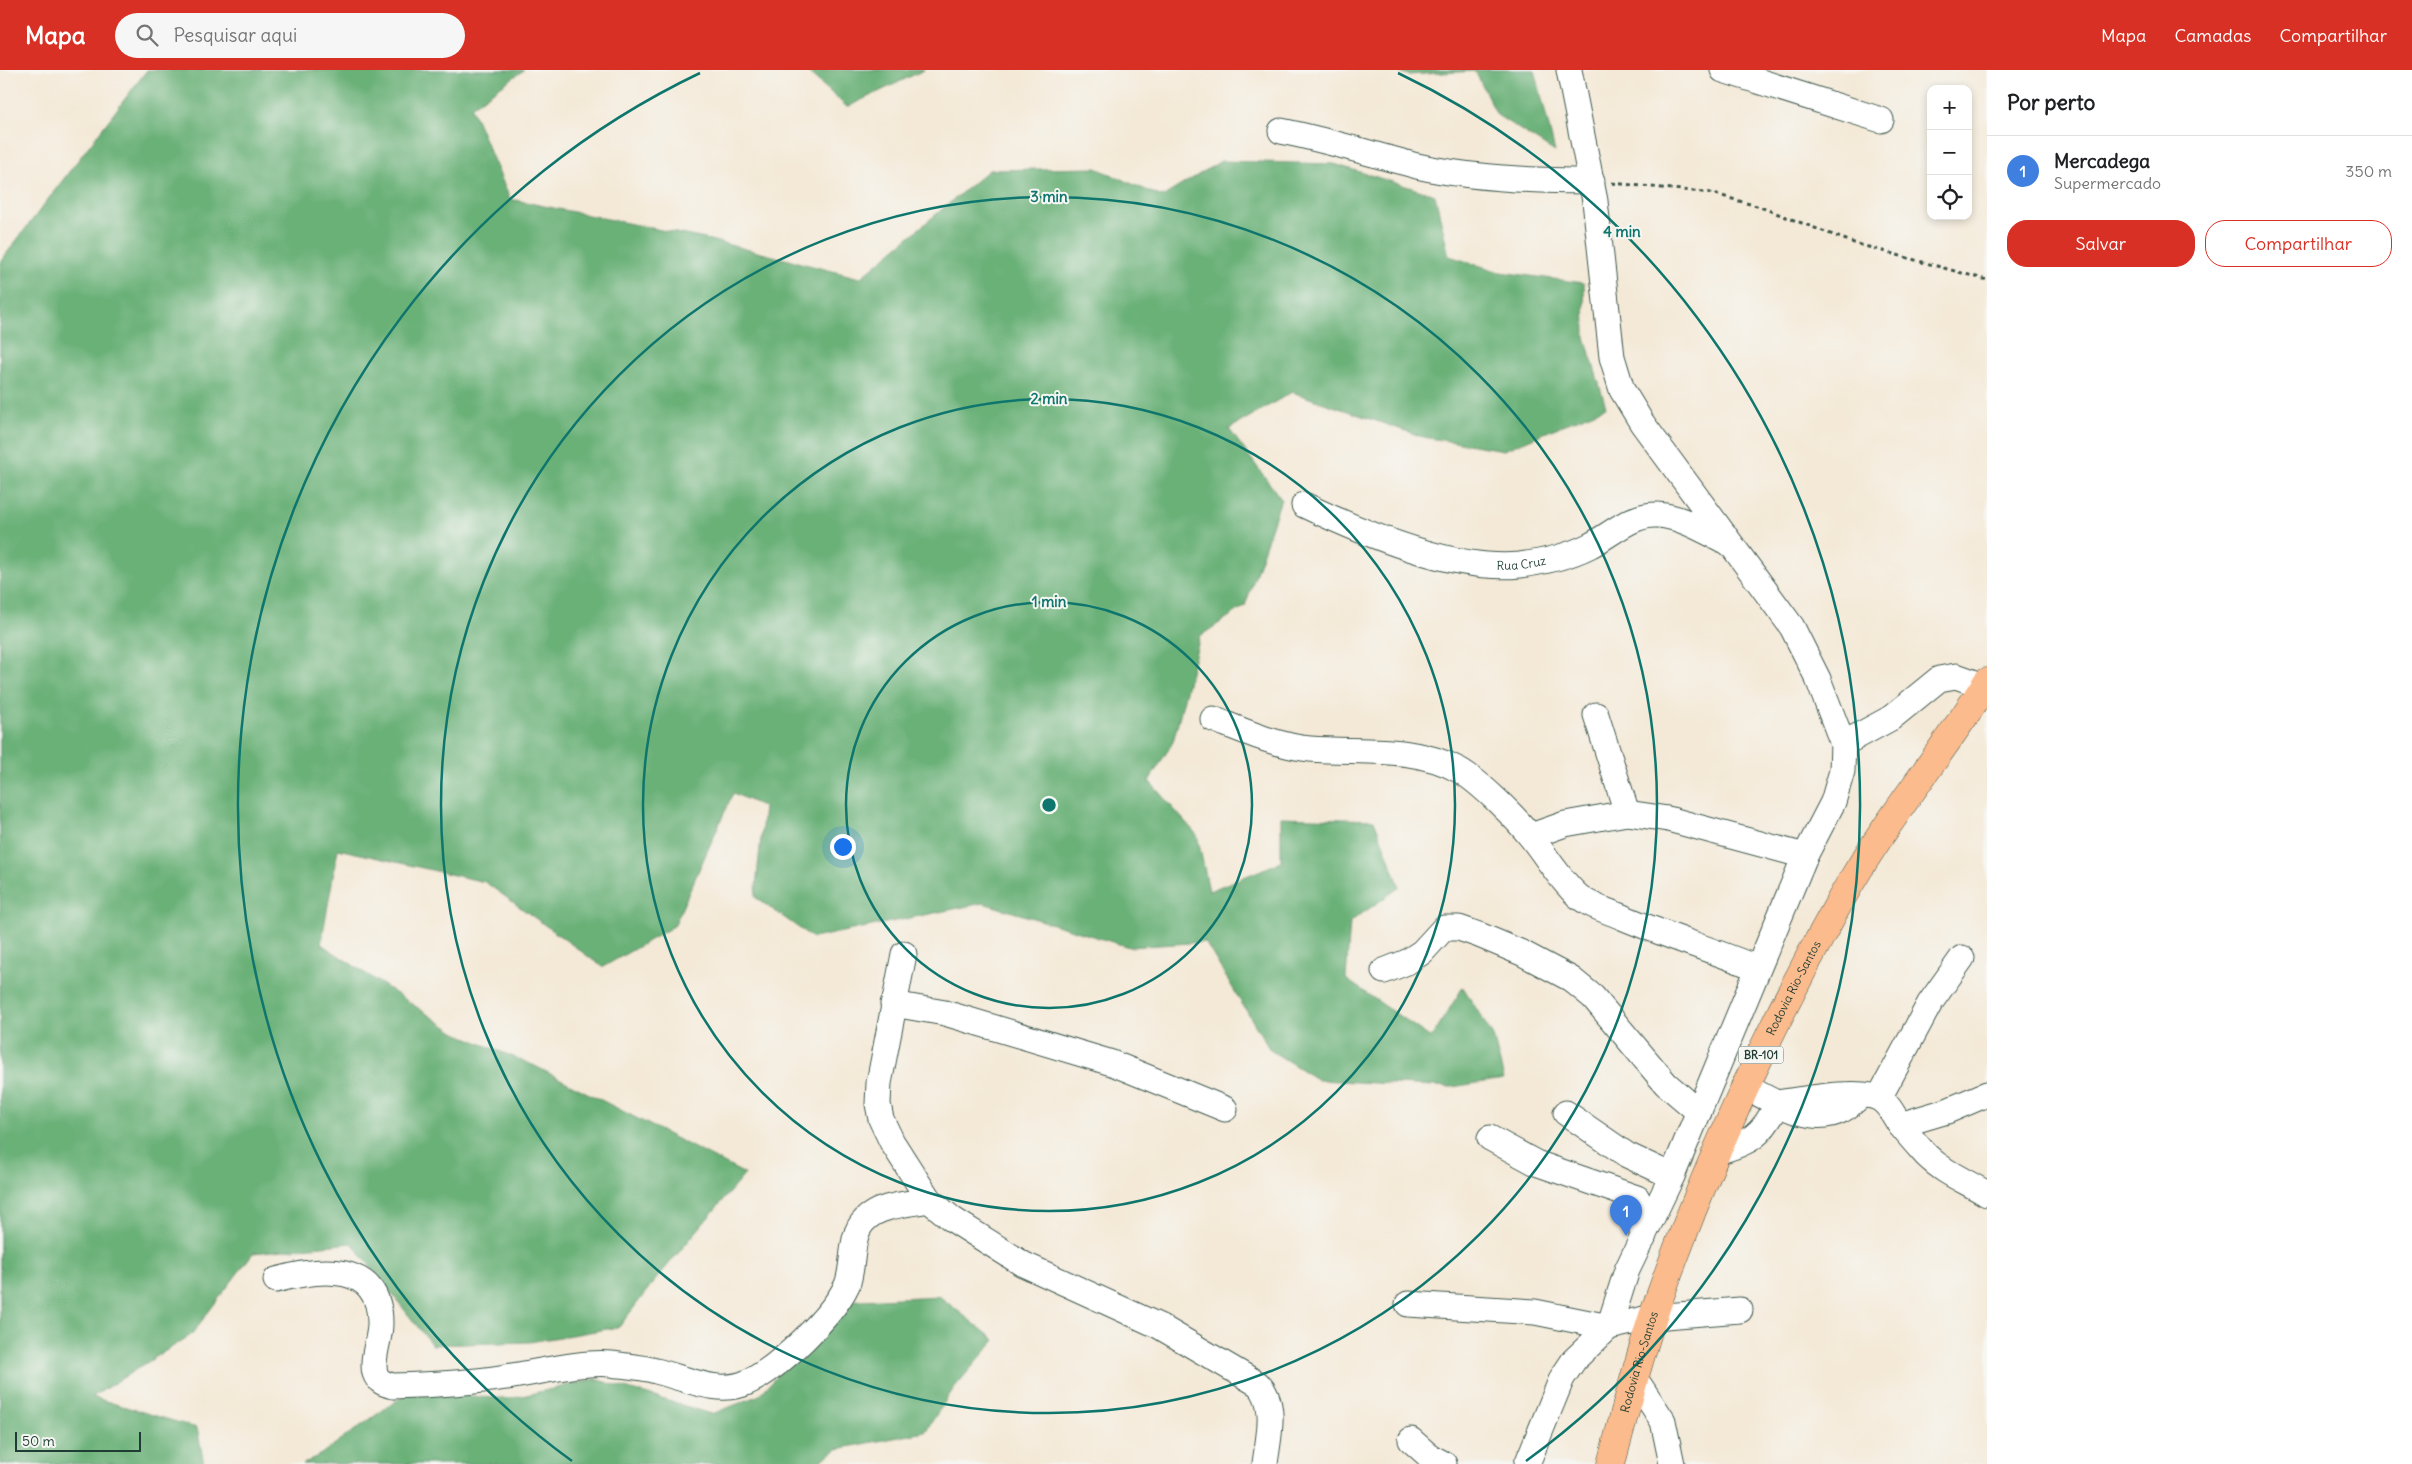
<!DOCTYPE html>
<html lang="pt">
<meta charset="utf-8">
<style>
:root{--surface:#fff;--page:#f6f6f6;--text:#202124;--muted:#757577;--line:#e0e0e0;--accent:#d93025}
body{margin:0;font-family:Delius,sans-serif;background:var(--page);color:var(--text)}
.controls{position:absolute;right:15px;top:15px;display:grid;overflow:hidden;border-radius:10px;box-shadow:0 2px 8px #0003}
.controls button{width:45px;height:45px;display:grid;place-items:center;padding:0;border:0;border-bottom:1px solid var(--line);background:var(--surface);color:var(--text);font:25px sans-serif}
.scale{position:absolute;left:15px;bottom:12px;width:126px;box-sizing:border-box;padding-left:5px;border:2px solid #1f3d34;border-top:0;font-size:14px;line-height:18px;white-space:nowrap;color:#1f3d34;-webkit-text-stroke:4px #f6f6f2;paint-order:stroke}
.you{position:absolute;left:842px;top:776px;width:18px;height:18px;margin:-12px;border:4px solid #fff;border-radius:50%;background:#1a73e8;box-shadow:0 0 0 8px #1a73e833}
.badge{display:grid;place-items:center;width:32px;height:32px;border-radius:50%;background:var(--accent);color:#fff;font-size:16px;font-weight:700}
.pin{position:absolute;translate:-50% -41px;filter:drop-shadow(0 1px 2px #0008)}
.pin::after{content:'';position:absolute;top:26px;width:18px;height:15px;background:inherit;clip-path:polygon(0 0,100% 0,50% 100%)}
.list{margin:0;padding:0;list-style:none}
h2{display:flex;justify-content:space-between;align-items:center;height:65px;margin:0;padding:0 20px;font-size:21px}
h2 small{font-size:16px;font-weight:400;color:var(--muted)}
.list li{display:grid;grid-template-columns:32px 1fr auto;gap:15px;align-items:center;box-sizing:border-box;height:70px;padding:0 20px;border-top:1px solid var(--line)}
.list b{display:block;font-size:19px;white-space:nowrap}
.list p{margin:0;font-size:16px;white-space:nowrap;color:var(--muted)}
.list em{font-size:16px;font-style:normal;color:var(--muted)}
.actions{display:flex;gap:10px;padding:15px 20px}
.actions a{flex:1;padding:11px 0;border:1px solid var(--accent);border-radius:20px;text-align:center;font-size:18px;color:var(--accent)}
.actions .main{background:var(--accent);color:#fff}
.icon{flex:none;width:28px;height:28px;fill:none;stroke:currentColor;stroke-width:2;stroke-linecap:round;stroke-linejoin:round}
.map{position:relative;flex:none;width:1987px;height:1394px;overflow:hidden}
header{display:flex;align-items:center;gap:30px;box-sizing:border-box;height:70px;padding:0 25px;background:var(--accent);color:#fff}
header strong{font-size:24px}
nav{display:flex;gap:28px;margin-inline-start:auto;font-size:18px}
.search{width:350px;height:45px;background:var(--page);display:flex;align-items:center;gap:12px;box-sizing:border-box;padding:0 18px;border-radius:28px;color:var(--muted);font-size:19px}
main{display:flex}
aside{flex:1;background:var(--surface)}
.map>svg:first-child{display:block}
</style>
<header>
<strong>Mapa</strong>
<div class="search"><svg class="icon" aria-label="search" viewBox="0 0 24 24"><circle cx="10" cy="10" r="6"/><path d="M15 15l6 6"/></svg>Pesquisar aqui</div>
<nav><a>Mapa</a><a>Camadas</a><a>Compartilhar</a></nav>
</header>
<main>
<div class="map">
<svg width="1987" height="1394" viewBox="0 0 1987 1394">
<rect width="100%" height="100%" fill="#f6f6f2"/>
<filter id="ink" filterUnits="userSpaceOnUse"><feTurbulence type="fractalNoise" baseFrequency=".02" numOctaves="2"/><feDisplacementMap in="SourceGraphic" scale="10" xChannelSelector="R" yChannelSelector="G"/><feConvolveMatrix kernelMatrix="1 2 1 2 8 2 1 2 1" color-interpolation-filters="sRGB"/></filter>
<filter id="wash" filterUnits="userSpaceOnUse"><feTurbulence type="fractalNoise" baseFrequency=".0096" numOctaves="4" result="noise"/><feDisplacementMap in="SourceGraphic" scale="20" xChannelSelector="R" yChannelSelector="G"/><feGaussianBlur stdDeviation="1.12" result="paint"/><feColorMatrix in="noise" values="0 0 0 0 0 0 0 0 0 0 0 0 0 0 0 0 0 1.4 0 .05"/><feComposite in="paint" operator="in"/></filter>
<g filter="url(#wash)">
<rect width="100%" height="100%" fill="#f4e9d7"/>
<g fill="#6ab178" stroke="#447756">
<path d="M147,0H524L471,37L510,129L710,170L860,208L989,100L1096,98L1162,127L1221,91L1334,94L1435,125L1449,186L1500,202L1584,213L1585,267L1606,337L1504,380L1423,367L1292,322L1229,359L1281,429L1245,536L1200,566L1173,672L1149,711L1197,765L1209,821L1281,792V747L1374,750L1400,817L1350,852L1346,909L1431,968L1463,917L1493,966L1504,1009L1452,1017L1318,1010L1270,980L1205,872L1129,877L983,833L813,868L755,827L764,737L733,723L674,856L603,897L485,812L338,779L321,874L456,963L535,996L745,1104L652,1214L619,1257L530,1272L432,1275L352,1173L253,1183L191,1265L92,1327L197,1358L204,1394H0V192Z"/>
<path d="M806,0H924L847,37Z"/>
<path d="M1395,0H1535L1555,82L1497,45L1475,1L1408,5Z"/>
<path d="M939,1226L995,1270L954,1318L925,1362L837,1379L816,1394H303L321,1384L410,1321L509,1329L595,1309L712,1344L760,1325L841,1231Z"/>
</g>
</g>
<g filter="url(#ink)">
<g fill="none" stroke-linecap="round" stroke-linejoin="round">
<g stroke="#3f574c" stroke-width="27">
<g id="minor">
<path d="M1723,0L1881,50"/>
<path d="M1281,61C1327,70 1371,84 1417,96C1469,108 1538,111 1592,111"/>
<path id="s1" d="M1304,435C1363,463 1454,502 1520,495C1543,492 1569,486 1589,476C1611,465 1631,444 1657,445C1681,446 1706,462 1727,472"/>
<path d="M1596,645L1627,743"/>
<path d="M1213,649C1244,661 1277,676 1310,679C1360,683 1414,675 1459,700C1480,712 1516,748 1531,767C1547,787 1559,809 1578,826C1590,836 1608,841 1622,847C1667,866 1712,880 1757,898"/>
<path d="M1843,674L1891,648L1939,609L1956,606L1984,616"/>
<path d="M1531,766L1565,754L1627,743L1668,749L1805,786"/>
<path d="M904,884L879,1013L878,1034L881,1049L892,1072L929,1130L952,1149L1023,1194L1159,1256L1258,1314C1278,1334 1268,1368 1265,1394"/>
<path d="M1384,901L1407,892L1422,882L1444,858H1459L1479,865L1522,883L1571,909L1593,927L1666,1014L1699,1042"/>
<path d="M893,934L945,943L1112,993L1225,1039"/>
<path d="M1744,1016C1772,1030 1810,1057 1842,1040C1848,1037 1855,1031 1860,1026"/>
<path d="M1879,1028L1930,933L1962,888"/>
<path d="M1566,1043L1627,1085L1672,1106"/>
<path d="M1900,1055L1947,1041L1987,1024"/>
<path d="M1490,1068L1536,1093L1637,1128L1643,1169"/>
<path d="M1716,1082C1750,1073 1762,1066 1778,1033C1800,1030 1862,1018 1880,1029C1890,1035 1894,1047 1901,1056C1909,1066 1918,1076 1926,1085C1944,1103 1966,1111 1987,1124"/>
<path d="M276,1210C320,1198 381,1191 380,1254C380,1270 371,1288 375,1303C378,1312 385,1314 393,1316C430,1315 469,1313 506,1307C536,1303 582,1291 611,1294C626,1296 642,1297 656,1301C685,1308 719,1326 748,1312C779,1298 833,1245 847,1215C855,1195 849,1165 865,1150C879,1135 909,1134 929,1130"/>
<path d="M1408,1234L1535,1242L1609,1257L1627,1200L1672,1106L1805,786L1833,732L1842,701L1843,674L1818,609L1792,557L1642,353L1622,320L1612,287L1595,131L1569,0"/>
<path d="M1634,1307L1663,1351L1672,1394"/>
<path d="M1411,1370L1429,1386L1444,1394"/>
<path d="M1527,1394L1562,1308L1574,1290L1609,1257L1653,1247L1740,1240"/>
</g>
</g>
<g stroke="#3f574c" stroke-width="29">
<g id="highway">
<path id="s2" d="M1611,1394C1624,1345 1637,1295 1653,1246C1703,1102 1766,963 1840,831C1883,754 1940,686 1987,612"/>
</g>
</g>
<path stroke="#3f574c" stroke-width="3" stroke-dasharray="4 4" stroke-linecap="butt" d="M1612,113L1712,123L1760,137L1854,173L1987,210"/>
<use href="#minor" stroke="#fff" stroke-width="25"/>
<use href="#highway" stroke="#fbbb8c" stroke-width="28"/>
</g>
</g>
<g fill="none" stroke="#0f766e" stroke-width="2.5">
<circle cx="1049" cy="735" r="203"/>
<circle cx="1049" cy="735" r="406"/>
<circle cx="1049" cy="735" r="608"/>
<path d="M572 1391A811 811 0 0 1 700 3M1398 3A811 811 0 0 1 1526 1391"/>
</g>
<g text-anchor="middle" stroke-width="4" stroke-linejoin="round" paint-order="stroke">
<rect fill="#f6f6f2" stroke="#60746d" stroke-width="1" x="1738.5" y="976.5" width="45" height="17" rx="4"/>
<g font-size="11" font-weight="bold" fill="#1f3d34">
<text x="1761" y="989">BR-101</text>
</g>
<g font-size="12" fill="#1f3d34" stroke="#f6f6f2">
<text dy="4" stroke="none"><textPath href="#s1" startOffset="228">Rua Cruz</textPath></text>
<text dy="4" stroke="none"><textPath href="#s2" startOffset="511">Rodovia Rio-Santos</textPath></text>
<text dy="4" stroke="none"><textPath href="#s2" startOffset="106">Rodovia Rio-Santos</textPath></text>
</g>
</g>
<circle cx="1049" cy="735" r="8" fill="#0f766e" stroke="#f6f6f2" stroke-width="2.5"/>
<g font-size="15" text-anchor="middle" font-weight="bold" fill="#0f766e" stroke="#f6f6f2" stroke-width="4" stroke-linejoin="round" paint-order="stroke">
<text x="1049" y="132">3 min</text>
<text x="1622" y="167">4 min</text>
<text x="1049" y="334">2 min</text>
<text x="1049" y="537">1 min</text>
</g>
</svg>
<div class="controls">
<button>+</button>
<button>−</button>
<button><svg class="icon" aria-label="locate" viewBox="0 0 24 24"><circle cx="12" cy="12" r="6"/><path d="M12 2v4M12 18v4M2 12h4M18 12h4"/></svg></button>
</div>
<div class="scale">50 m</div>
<div class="you"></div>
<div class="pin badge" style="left:1626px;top:1166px;background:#3f7fe0">1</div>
</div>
<aside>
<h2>Por perto<small></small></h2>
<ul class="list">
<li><span class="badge" style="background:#3f7fe0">1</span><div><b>Mercadega</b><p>Supermercado</p></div><em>350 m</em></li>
</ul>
<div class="actions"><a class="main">Salvar</a><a>Compartilhar</a></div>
</aside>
</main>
